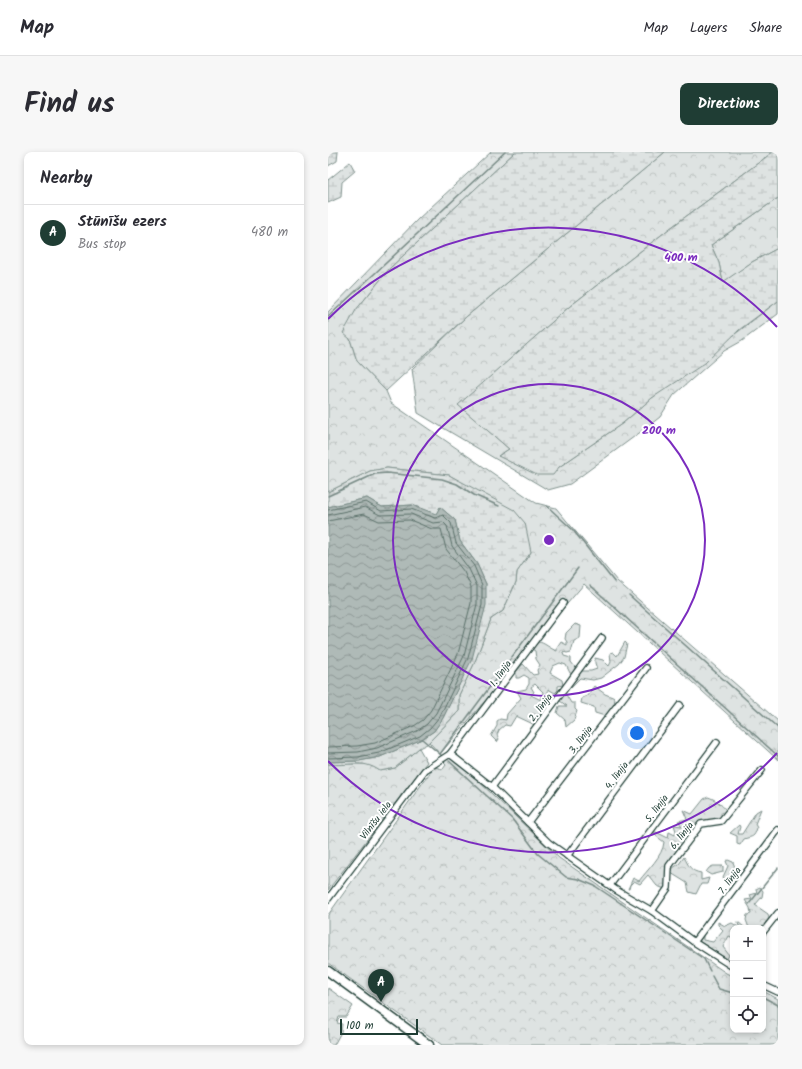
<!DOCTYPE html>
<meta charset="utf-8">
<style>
:root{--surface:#fff;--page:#f7f7f7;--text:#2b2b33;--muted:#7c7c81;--line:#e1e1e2;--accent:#1f3d34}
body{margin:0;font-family:Kalam,sans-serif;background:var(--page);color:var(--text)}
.controls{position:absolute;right:12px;bottom:12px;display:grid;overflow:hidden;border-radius:8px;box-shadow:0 2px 6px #0003}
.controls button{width:36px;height:36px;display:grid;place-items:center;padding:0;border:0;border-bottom:1px solid var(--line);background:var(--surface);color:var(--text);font:20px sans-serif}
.scale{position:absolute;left:12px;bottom:10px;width:78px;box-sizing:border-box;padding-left:4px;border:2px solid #1f3d34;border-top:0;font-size:11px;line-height:14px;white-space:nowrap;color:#1f3d34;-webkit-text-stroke:3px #fff;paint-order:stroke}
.you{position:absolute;left:309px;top:581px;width:14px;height:14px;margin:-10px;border:3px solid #fff;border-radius:50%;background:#1a73e8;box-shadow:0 0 0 6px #1a73e833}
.badge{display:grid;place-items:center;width:26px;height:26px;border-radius:50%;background:var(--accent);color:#fff;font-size:13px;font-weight:700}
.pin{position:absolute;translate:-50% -33px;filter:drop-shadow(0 1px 2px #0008)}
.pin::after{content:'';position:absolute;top:21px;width:14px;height:12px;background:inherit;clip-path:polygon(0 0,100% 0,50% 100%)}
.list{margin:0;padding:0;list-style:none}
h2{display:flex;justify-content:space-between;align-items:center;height:52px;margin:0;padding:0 16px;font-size:17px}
h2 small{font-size:13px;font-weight:400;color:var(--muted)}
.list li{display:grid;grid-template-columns:26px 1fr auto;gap:12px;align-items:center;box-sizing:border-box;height:56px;padding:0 16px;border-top:1px solid var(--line)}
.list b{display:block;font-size:15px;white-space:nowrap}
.list p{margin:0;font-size:13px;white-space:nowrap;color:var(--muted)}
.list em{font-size:13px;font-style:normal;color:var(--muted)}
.icon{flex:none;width:22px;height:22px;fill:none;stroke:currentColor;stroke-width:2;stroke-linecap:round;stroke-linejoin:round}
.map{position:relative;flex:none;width:450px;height:893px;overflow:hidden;border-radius:8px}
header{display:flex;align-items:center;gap:24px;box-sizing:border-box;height:56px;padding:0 20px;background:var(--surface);border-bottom:1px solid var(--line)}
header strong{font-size:19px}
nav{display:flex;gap:22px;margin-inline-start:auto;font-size:14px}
.intro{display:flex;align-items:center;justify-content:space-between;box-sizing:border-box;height:96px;padding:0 24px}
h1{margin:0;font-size:28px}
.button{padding:10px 18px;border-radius:8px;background:var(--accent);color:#fff;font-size:14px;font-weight:700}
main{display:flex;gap:24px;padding:0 24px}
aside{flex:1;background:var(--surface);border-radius:8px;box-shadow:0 2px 6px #0003}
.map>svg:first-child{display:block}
</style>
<header>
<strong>Map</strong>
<nav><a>Map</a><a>Layers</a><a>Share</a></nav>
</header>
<div class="intro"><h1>Find us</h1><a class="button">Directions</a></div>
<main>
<aside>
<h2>Nearby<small></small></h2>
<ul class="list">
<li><span class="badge">A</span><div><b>Stūnīšu ezers</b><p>Bus stop</p></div><em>480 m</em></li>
</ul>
</aside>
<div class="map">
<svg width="450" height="893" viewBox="0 0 450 893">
<defs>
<pattern id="forest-crowns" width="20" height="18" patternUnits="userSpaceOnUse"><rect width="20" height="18" fill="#dee3e2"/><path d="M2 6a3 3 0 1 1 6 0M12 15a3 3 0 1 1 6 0" fill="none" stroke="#bec4c2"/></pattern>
<pattern id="wetland-marsh" width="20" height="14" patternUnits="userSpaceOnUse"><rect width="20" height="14" fill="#dee3e2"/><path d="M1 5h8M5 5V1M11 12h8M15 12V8" fill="none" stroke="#bec4c2"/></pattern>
<pattern id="water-waves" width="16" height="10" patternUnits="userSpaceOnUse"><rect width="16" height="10" fill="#afbab7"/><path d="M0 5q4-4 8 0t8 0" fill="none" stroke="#8e9896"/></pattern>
</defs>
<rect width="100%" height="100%" fill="#fff"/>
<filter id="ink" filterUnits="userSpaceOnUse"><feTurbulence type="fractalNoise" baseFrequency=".025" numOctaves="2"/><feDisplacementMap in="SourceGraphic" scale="8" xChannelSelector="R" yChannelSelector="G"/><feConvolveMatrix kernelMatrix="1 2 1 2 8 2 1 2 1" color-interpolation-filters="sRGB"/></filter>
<g filter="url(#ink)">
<g fill="url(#forest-crowns)" stroke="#7e908b" fill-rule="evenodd">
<path d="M163,0H187L62,116L28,158L22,187L29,209L58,239L63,251L208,351L228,356L289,429L450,569V608L256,432L112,602L101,590L131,559V543L146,512L163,467L175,459L188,430L189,420L203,400L143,336L121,323L59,316L42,319L0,340V160L90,67Z"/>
<path d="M337,0H445L341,77L241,155L131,253L181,297L170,304L231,315L295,271L324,246L450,149V162L414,189L396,199L346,243L332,265L318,276L242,332L220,338L90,261L84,217L139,164Z"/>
<path d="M450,46V96L424,110L395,131L391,111L383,93Z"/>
<path d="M247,472L253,474L252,486L246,489L243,500L239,501L235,500V501L236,504L243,506V510L247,515L245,522L242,521L238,513L232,511L225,514L222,521L234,528L235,533L230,534V538L227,541L220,537V551L215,555L210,568L205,572L188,564L182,574L177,573L171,578L169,583L171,587L169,590L163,584L169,574V569L172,567L178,568L179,562L193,546L189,539L198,537L201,532V526L196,523L191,526H188V520L195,512L205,523L210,522L209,518L212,513L208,507L207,499L204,497L210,490C216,490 222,497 229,499V496L233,490L239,493V490L237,487L238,481ZM207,532L215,540L213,548L203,543L206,540L203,535Z"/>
<path d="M297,490L299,492L296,505L291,512L273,526L265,528L252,526L243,535L242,532L251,519H263L269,517L267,511V506L275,508L281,514L283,510L282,501L285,500L289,504Z"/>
<path d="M266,534L277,542L287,546L286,553L277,564L267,561L266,555L253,551L254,546L259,544Z"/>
<path d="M237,541L243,551H247V557L249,559L246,568L238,575L237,568L229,561L231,554H239L232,549V546Z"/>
<path d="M91,596L99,610L0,738V612H42L52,619L67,616Z"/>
<path d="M122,602L231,706L398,821L402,823L405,821V878H435V839L450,847V893H114L0,811V763L106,615L115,617L118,613L115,610Z"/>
<path d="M380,645C387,647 393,652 398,658C394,668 383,669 373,671L339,716L337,737L329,734L320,723L312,732L306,729L302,733L301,737H300L305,726L311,729C319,718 335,704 336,690L324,681L328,680L340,686L341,680L347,683L348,679L346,673L354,674L350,669L359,667L355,658L364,662L376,647Z"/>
<path d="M433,657L427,672L429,676C426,686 425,684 416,687L412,693L409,692V684L402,681L411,673L412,675L410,682H414L428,660Z"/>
<path d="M356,705C361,714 362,719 373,721V728L381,726L379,732H373L368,742L361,740L359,731L343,721L345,716L351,712Z"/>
<path d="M400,708L405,710L409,721L407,727L398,730L395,725L400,714L398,709Z"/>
<path d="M385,714H395V720L383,723L378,720L381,716Z"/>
<path d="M432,735L435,739L434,745L427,753L440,762L441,766L434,776H421L418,768L419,763L423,762L422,756L417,748L424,747L422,743L429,741L428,737Z"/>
<path d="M409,769L417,776H405V786L401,784L395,795L401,803L399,807L371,789L372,782H375V788L385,790L395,778L390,773V770L397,774L404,771L412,776Z"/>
<path d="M0,836L25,854L18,865H11L9,871L14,872L13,880L6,893H0Z"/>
</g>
<g fill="url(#wetland-marsh)" stroke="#7e908b">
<path d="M0,0H10L9,9L0,14Z"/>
<path d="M187,0H337L139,164L58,239L29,209L22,187L15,181L28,158L62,116Z"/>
<path d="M445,0H450V46L383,93L391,111L395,130L424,110L450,96V149L411,178L377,211L324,246L295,271L231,315L225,323H209L170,304L181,297L130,253L241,155L341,77Z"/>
<path d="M22,10L27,19L14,30L13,45L0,51V28Z"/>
<path d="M59,316L121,323L186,358L197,371L203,400L189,420L188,430L175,459L163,467L146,512L131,543V559L99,592L91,596L67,616L52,619C33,606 21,615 0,612V610L31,609L52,605L94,587L106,579L115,566L131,533L158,432L149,412L132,389L127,368L112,355L108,363L84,353L54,355L39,346L0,355V340L42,319Z"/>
</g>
<path fill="url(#water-waves)" stroke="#758883" d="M39,346L54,355L84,353L108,362L112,355L127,368L132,389L149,412L158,432V453L144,507L115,566L106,579L94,587L52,605L31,609L0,610V355Z"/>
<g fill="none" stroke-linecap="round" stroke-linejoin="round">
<g stroke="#596f68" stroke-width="1">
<path d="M0,358L38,350L53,359L83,357L107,366L115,363L123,371L128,391L146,414L154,433V453L140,506L112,564L102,576L92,584L51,601L30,605L0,606"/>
<path d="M0,363L37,355L52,363L83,362L105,371L115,370L119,374L124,394L141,417L149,434V452L136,504L108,561L99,572L89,579L49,596L30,600L0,601"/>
<path d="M0,369L36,362L51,369L82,368L104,377H113L118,397L136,420L143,435V451L130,502L103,558L95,568L86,574L47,591L29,594L0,595"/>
</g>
<g stroke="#758883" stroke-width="1.5">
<path d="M0,165L177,0"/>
<path d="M0,344L47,322L59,321L114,327L129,332L146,343L171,354"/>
<path d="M219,354L245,378L287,431"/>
<path d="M262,433L450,604"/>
<path d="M301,443L450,576"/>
<path d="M94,587L113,603"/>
<path d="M112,602L250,416"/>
<path d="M121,609L184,667L210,702L238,725L250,727L267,734L376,807L382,819"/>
<path d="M421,752L450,716"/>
<path d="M384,824L391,837L405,841"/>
<path d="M435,845L450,853"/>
</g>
<g stroke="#1f3d34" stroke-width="8">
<g id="minor">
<path d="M122,602L235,451"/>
<path d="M164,635L274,486"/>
<path d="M200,670L318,516"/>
<path d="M239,704L352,553"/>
<path d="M282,733L389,590"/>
<path d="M0,747L97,618L122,602L164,635L221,691L288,738L324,759L366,790L405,815"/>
<path d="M324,759L340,736L341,714L373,672L393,669L434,618"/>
<path d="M435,780L450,761"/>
<path d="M366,790L450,678"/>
<path d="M435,833L450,840"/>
</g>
</g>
<g stroke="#1f3d34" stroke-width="11">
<path id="secondary" d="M0,819L101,893"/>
</g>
<use href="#minor" stroke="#fff" stroke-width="5.5"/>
<use href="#secondary" stroke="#fff" stroke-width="8"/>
</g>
</g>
<g fill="none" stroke="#7b2cbf" stroke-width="2">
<circle cx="221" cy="388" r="156"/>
<path d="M449 601A312 312 0 0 1 0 609M0 167A312 312 0 0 1 449 175"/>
</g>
<g text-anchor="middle" stroke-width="4" stroke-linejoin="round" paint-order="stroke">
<g font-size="10" fill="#1f3d34" stroke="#fff">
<text transform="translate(172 521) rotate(-54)" y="4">1. līnija</text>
<text transform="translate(212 555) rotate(-53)" y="4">2. līnija</text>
<text transform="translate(252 587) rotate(-53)" y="4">3. līnija</text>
<text transform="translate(288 623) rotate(-53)" y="4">4. līnija</text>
<text transform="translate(328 656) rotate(-53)" y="4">5. līnija</text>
<text transform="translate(47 668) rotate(-53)" y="4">Vilnīšu iela</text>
<text transform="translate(353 683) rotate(-52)" y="4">6. līnija</text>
<text transform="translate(401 728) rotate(-53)" y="4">7. līnija</text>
</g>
</g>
<circle cx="221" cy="388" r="6" fill="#7b2cbf" stroke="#fff" stroke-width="2"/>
<g font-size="12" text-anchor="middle" font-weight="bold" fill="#7b2cbf" stroke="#fff" stroke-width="4" stroke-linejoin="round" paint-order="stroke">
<text x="353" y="109">400 m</text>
<text x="331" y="282">200 m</text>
</g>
</svg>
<div class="controls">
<button>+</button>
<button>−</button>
<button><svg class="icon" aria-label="locate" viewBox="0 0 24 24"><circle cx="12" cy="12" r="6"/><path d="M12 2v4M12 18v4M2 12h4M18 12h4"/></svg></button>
</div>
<div class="scale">100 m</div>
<div class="you"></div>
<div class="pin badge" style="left:53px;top:850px">A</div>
</div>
</main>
